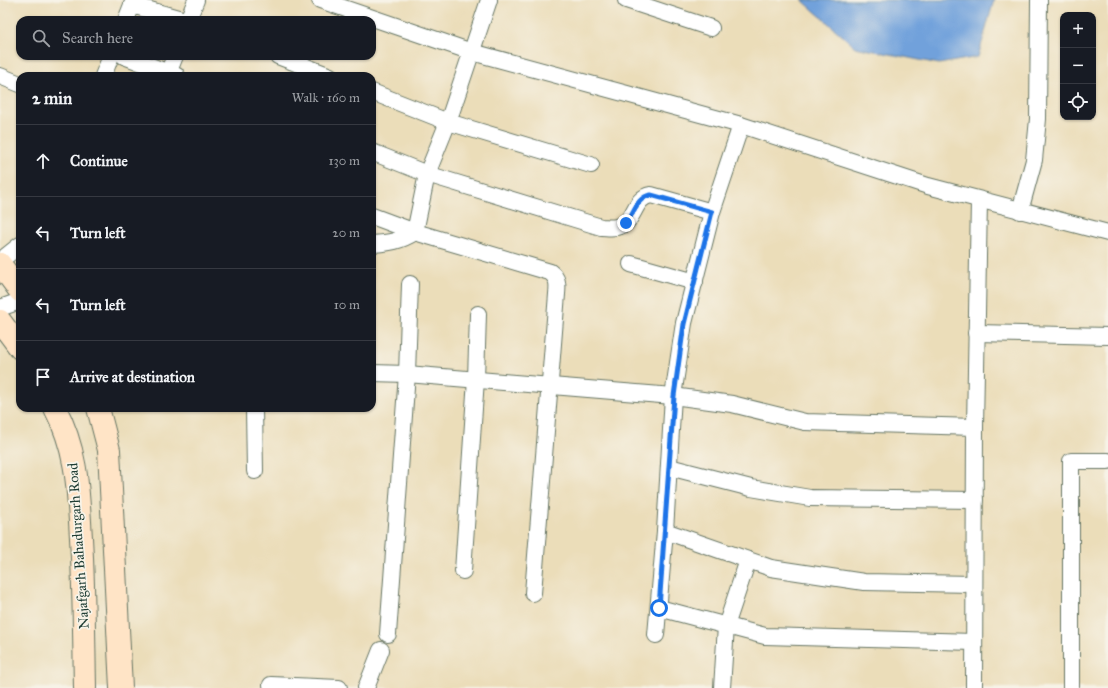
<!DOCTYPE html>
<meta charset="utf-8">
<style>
:root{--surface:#171b24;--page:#242831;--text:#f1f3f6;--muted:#9ea1a6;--line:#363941}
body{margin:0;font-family:"IM FELL Great Primer",serif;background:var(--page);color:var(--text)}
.controls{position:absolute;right:12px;top:12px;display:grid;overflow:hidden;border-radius:8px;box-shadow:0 1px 3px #0004}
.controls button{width:36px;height:36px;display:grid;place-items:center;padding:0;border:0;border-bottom:1px solid var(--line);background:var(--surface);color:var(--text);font:20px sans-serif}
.stop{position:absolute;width:12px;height:12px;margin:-9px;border:3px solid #1a73e8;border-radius:50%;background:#fff}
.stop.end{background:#1a73e8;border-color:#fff;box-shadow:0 1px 4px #0008}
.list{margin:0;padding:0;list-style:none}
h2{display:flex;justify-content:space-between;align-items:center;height:52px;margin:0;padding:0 16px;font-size:17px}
h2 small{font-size:13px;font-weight:400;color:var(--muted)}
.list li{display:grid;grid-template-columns:26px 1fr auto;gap:12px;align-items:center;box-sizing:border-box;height:72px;padding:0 16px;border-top:1px solid var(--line)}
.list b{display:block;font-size:15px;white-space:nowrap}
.list em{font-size:13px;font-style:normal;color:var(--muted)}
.icon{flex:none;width:22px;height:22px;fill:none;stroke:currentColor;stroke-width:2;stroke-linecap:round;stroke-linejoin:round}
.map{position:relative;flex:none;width:1108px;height:688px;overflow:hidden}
.search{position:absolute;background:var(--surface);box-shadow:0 1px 3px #0004;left:16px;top:16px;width:360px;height:44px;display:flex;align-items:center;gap:10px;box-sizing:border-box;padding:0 14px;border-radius:12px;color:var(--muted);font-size:15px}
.panel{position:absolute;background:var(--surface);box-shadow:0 1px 3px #0004;left:16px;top:72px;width:360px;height:340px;border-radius:12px}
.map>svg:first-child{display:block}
</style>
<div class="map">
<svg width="1108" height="688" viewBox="0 0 1108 688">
<rect width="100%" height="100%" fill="#f7f3e8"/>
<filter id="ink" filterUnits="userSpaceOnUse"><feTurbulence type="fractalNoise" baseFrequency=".025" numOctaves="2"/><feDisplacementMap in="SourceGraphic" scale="8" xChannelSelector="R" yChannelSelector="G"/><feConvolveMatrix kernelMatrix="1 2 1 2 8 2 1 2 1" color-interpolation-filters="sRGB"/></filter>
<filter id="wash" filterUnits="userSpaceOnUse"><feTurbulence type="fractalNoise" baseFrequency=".012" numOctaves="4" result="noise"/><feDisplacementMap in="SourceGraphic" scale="16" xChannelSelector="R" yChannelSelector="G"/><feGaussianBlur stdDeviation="0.9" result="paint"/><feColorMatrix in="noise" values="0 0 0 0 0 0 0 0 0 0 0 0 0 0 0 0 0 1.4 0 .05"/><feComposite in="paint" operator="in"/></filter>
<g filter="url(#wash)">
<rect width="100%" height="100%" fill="#ebddb9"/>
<path fill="#71a1db" stroke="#486f88" d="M802,0H994L978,57L939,64L855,47Z"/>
</g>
<g filter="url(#ink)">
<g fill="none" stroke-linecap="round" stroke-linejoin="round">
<g stroke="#667563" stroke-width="18">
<g id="minor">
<path d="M320,0L472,52L741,125L928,186L1108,233"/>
<path d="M626,0L711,28"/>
<path d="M132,5L185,20"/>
<path d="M126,20L134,0"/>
<path d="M188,20L196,0"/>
<path d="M124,56L177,76"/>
<path d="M278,56L330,76"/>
<path d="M0,76L20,84"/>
<path d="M103,76L111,56"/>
<path d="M167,76L175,56"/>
<path d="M372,92L448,122L591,165"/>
<path d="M372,152L427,174L601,227C606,227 611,228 616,227C636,224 632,198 651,195L712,212"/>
<path d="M1020,211L1034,160L1038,119L1039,0"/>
<path d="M372,216L415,232L550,272C558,278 558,284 557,294L533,593"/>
<path d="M372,244C389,243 401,241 415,232L427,174L448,122L489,0"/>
<path d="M0,261L20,245"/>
<path d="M631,264L695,282"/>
<path d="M0,308L20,301"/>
<path d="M976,333L1108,336"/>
<path d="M372,373L407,374L673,396L732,404L805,422L975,427"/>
<path d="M254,408L255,471"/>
<path d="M669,467L751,488L810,498L975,500"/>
<path d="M665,531L771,568L864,582L974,584"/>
<path d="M463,571L476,379L478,314"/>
<path d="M659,608L765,636L974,642"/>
<path d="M388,634L407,374L410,284"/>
<path d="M656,635L665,531L673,396L684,323L712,212L741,125"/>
<path d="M271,685L339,688"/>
<path d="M366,688L381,650"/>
<path d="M722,688L726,626L748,560"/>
<path d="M974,688L975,427L979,200"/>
<path d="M1071,688V461H1108"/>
</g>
</g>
<g stroke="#667563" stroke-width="24">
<g id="secondary">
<path d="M0,264L20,291"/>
<path d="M0,321L20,348"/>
<path d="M55,408C78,452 78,491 81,538C84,588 84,638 85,688"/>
<path d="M98,408L109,450L121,688"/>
</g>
</g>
<use href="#minor" stroke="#fff" stroke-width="16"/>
<use href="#secondary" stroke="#ffe4c6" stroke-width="22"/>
</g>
</g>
<g fill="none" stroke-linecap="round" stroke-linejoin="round" filter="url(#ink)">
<path stroke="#1a73e8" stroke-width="5" d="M626,223C634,213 637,197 651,195L712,212L684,324L674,396L659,608"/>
</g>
<g text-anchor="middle" stroke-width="3.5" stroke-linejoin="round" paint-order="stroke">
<g font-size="14" fill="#1f3d34" stroke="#f7f3e8">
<text transform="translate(78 546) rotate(-94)" y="5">Najafgarh Bahadurgarh Road</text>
</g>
</g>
</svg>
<div class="controls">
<button>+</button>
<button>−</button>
<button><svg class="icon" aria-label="locate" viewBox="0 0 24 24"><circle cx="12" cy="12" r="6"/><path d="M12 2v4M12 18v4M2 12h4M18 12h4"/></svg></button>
</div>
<div class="stop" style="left:659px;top:608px"></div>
<div class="stop end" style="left:626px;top:223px"></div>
<div class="search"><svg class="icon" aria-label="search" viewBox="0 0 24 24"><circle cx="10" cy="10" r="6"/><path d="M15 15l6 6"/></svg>Search here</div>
<section class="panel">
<h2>2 min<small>Walk · 160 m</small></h2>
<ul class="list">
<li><svg class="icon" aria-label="ahead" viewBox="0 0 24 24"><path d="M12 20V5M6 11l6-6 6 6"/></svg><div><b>Continue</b></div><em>130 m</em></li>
<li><svg class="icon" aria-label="left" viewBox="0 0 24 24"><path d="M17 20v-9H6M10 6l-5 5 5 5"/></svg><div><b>Turn left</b></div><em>20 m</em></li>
<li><svg class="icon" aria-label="left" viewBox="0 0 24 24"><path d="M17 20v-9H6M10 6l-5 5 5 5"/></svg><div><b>Turn left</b></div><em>10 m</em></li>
<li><svg class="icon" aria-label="arrive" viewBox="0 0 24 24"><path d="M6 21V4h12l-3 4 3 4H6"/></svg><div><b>Arrive at destination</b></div></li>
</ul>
</section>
</div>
